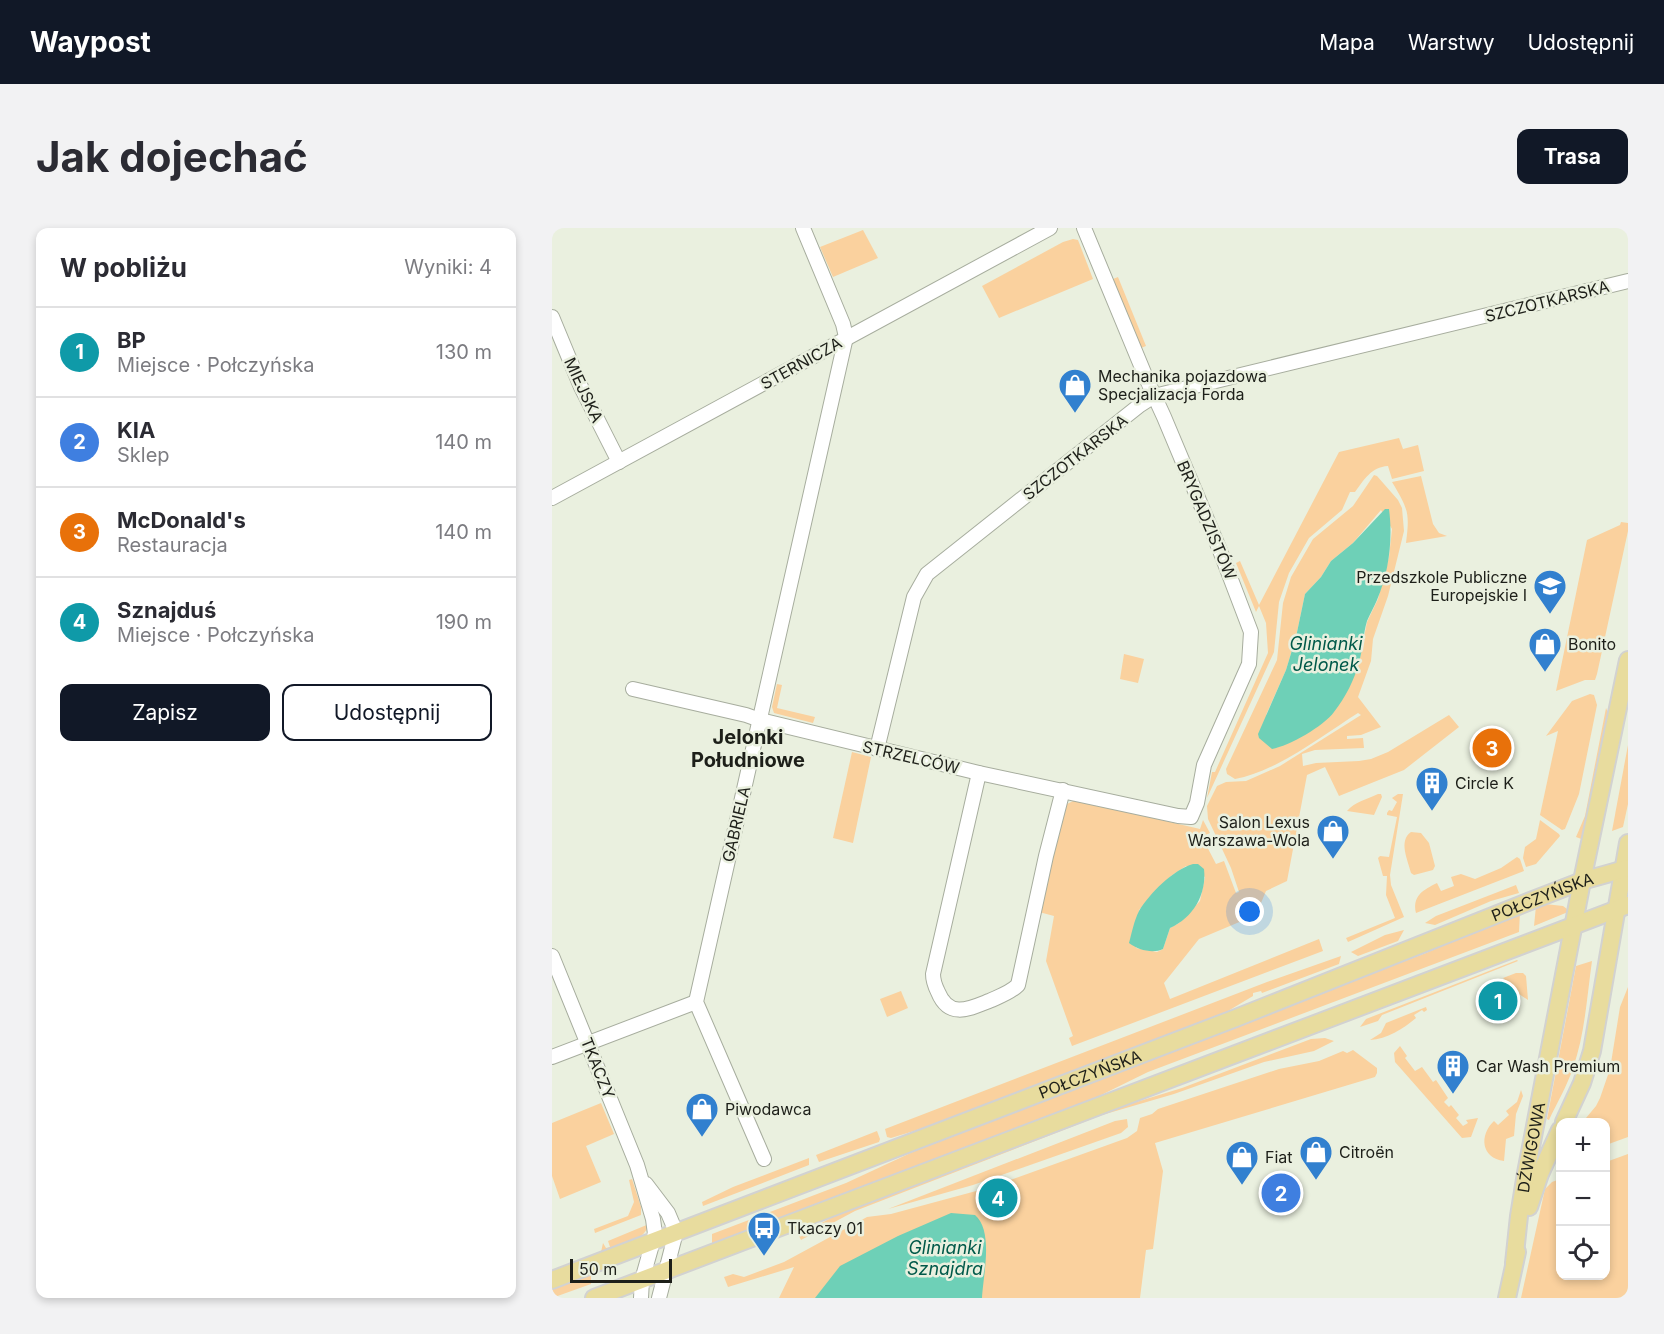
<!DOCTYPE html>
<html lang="pl">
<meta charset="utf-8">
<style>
:root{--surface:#fff;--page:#f2f2f3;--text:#2b2b33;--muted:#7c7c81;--line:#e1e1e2;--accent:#111827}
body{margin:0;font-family:Inter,sans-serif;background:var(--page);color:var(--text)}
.controls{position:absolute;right:18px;bottom:18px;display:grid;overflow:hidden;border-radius:12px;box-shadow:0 3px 9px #0003}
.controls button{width:54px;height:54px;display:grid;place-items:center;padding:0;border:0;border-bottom:2px solid var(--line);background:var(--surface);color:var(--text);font:30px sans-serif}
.scale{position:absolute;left:18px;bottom:15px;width:102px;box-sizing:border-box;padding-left:6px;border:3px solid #1d1f19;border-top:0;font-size:16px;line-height:21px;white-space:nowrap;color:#1d1f19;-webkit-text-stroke:4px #eaf0df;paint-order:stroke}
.you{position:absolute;left:698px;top:684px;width:21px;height:21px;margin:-15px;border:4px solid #fff;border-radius:50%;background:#1a73e8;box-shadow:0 0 0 9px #1a73e833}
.badge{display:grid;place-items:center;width:39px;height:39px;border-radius:50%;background:var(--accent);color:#fff;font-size:20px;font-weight:700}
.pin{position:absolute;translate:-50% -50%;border:3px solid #fff;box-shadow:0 2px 6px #0006}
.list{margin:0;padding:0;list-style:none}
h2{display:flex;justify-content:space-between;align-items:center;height:78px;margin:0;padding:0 24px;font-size:26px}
h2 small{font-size:20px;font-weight:400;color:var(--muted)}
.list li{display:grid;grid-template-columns:39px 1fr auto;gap:18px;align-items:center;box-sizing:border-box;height:90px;padding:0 24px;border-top:2px solid var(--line)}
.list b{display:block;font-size:22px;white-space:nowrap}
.list p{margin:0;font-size:20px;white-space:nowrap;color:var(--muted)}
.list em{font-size:20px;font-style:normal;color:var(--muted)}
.actions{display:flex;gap:12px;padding:18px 24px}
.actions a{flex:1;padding:14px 0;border:2px solid var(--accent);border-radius:12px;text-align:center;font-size:21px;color:var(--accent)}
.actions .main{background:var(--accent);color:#fff}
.icon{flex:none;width:33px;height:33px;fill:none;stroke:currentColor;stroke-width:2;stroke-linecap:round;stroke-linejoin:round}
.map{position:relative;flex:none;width:1076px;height:1070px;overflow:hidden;border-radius:12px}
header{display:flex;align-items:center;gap:36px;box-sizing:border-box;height:84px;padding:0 30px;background:var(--accent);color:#fff}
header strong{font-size:28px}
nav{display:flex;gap:33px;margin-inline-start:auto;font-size:21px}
.intro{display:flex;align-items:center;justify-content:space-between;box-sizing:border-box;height:144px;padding:0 36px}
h1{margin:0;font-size:42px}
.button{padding:15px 27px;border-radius:12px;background:var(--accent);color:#fff;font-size:21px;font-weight:700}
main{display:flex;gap:36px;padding:0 36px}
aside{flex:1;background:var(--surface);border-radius:12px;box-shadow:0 3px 9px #0003}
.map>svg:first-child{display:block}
</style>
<header>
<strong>Waypost</strong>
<nav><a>Mapa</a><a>Warstwy</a><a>Udostępnij</a></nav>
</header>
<div class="intro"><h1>Jak dojechać</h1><a class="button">Trasa</a></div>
<main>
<aside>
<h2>W pobliżu<small>Wyniki: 4</small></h2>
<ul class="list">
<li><span class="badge" style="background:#0f9aa8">1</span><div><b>BP</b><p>Miejsce · Połczyńska</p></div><em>130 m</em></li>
<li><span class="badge" style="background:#3f7fe0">2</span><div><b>KIA</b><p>Sklep</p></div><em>140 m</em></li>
<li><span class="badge" style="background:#e8710a">3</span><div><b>McDonald's</b><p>Restauracja</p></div><em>140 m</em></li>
<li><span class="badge" style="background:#0f9aa8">4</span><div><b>Sznajduś</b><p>Miejsce · Połczyńska</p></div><em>190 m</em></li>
</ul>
<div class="actions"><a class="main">Zapisz</a><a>Udostępnij</a></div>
</aside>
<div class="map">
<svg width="1076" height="1070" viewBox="0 0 1076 1070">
<rect width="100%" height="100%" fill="#eaf0df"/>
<g fill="#fad19e" fill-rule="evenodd">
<path d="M311,2L326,30L281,49L268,19Z"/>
<path d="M521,11L526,12L541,51L447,90L430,58L511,14Z"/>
<path d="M566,49L594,118L589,120L561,51Z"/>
<path d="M847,210L851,221L866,217L872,243L840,251L836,238C819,239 812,252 803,264H798L790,282L757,310L737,345L727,374L722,424L655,570L660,544H663L716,425L714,395L707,378L704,384L684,335L688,333L707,377L787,224Z"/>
<path d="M822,247L825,248L846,272L850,280L852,303L836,368L821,411L819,433L806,469L829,499L809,507L795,508V511L811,510L812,520L763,522L750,526L751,538L764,535L807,533L819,531L836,524L897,487L907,499L852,542L787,568L773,539L755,547L735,653L714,663L704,687L647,711L612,755L618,771L767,711L771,723L520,818L517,810L521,808L494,733L502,688L487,684L515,576L523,572L648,601L651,592L658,605L650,609L664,636L672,633L684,665L687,664L679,640L656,591L655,578L665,558L674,554L694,553L728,538L809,487L806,485C771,507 724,544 683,551L675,546L674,541L725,432L731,375L739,349L761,311L801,278ZM829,282L840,301L837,329L826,371L815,394L807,435L714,487L734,442L744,409L753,366L769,349L779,333L801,315ZM634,638L653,649L648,673L627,695L618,700L611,721L605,724L584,720L587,682L619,648Z"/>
<path d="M869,248L881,296L887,305L895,308L854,315C858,284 856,281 840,254Z"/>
<path d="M1069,294L1076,295V303L1045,446L1043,452H1033L1004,463L1035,312L1068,297Z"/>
<path d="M572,426L592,431L586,455L568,451Z"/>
<path d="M225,456L230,457L225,480L263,489L261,495L222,485L220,479Z"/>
<path d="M1038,466L1042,467L1045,477L1027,566L1013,601L1010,602L988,587L1006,503L994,508L1020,473Z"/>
<path d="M1054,480L1057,487L1032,612L1024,609L1033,588Z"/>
<path d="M1076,517V576L1071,599L1060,603Z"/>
<path d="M300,524L319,529L301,615L281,610Z"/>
<path d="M826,566H829L830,569L822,587L795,583C802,574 816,571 826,566Z"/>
<path d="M846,566H851L838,647L839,657L852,689L796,714L794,710L843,690L834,667L835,648H831L826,630L828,628L837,629L845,589L835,587V585L837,582L840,583L845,574L840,570Z"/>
<path d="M988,592L1007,606L1008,608L984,636L974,639L971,630L973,619L984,611Z"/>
<path d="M859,604L869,605L877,615L883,638L881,642L862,647L859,645C856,632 846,613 859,604Z"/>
<path d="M965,629L968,631L972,643L864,685C860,668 871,662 885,655L889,663L902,658L899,649L909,646L923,651L949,640Z"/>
<path d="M964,657L967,665L939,673L883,697L873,695L884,688Z"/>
<path d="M993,676L1011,678L1015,681L1016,684L982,698L984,678Z"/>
<path d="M968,684L967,704L596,844L539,872L160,1019V1006L294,955L393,909L874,725Z"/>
<path d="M852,702L846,713L806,728L799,724L833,707Z"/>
<path d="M789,728L787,736L710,765L709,763L701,765V768L671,786L388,895L339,910L335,909L333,901L715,754Z"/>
<path d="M965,732L966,733L830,787L826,793L808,799L814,791Z"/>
<path d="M1040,733C1035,768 1033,806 1021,840C1015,858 1005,875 997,892L995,891L1024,738Z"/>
<path d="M964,745H971L974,748L976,772L967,766L951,750Z"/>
<path d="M1076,759V909L1054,917V894H1033L1034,890L1044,878L1048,870L1058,841L1068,779Z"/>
<path d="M349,763L356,780L335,789L328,771Z"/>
<path d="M874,779L875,782L872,784L870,782L862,787L864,790C851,801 835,811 818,812L829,805L834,795Z"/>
<path d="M773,810L782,813L762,823L712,834L622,866L550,887L303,983L249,1012L247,1008L282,988L555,883L630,860L759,811Z"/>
<path d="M848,818L855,828L853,830L863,843L870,839L881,854L884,852L896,870L892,874L897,879L899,877L907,887L904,890L911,898L916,895L914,892L926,890L919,909L910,910L843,834L842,825Z"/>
<path d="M801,822L825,840V845L823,849L603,915L611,943L601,1021L594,1022L588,1070H227L242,1039L176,1059L172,1049L181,1046L192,1049L232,1034L315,989L339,986L439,959L575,910L585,903L588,890L600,886L606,881L727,841L767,833L791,823L795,825Z"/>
<path d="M969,862L971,868L964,886L962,908L954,911L952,933C929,930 927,907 942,893L946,897L957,887L954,883L965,874Z"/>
<path d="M49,875L62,906L34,918L49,954L8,971L0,948V895Z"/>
<path d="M575,891L576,899L569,905L421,957L336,981L563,893Z"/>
<path d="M325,903L328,911L327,914L267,934L264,927Z"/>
<path d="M1076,926V1070H969L993,961L1000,954L1008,951V1048H1054V934Z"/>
<path d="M257,930V937L151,978L150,974L181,959Z"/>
<path d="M80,951L89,979V987L43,1005L42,1001L76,988L82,974L77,952Z"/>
<path d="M97,996C92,1014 65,1020 49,1024L51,1015L54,1020L58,1019L56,1013Z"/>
<path d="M39,1045V1056L0,1070V1060Z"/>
</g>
<g fill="#6ed0b7">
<path d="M833,281H837C841,311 837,344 825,372C822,379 818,386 815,393C811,406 811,421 807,434C803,451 793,470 782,484C772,498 737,518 720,521L707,510L706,506L734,442L744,409L753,366L769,349L779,333L801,315Z"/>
<path d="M641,636H646L652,641C655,666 641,690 618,700L611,721C601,726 586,722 577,715C580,704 582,693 587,683C598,665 621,642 641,636Z"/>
<path d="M399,985L423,987C442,1003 431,1048 430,1070H263L288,1038L346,1008Z"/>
</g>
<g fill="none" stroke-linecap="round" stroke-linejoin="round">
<g stroke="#a7ad9e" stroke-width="16">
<g id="minor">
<path d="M0,89L29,159L67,234"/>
<path d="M0,270L498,0"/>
<path d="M81,461L194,487L208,492L427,545L626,588L639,589L645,575L652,537L697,436L699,404L667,320L612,189L595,152L532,0"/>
<path d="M325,521L362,369L375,346L588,177L602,168L1076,53"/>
<path d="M427,545L381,746C381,753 383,758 386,764C397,791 417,781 437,773C448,768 458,765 466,757L494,628L511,562"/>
<path d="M0,728L85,937L101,991L103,1006L90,1052L89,1070"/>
<path d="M0,829L144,774"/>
<path d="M212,931L144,774L294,109L291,96L251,0"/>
<path d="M94,956L116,985L124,1004L107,1070"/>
</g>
</g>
<g stroke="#d2d2d1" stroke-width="20">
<g id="major">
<path d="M1012,894L1030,855L1040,823L1076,615"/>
<path d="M977,979L988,946L1008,902"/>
<path id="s1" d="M962,1035L967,988L974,945L1030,653L1076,432"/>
<path id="s2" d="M0,1052L684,790L986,670L1030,653L1076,640"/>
<path d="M42,1070L1076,677"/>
<path d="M955,1070L965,1024"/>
</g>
</g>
<use href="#minor" stroke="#fff" stroke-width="14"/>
<use href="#major" stroke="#e8dc9e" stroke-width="16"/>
</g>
<defs>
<g id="shop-pin" transform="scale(1.725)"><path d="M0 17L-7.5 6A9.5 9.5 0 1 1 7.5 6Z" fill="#3180cf" stroke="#eaf0df"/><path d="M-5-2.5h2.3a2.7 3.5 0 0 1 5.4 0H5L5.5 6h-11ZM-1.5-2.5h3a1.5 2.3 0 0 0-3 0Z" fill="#fff"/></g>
<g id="school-pin" transform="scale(1.725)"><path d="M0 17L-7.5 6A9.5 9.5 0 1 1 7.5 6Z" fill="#3180cf" stroke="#eaf0df"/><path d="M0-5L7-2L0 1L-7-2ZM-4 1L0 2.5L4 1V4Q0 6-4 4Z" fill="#fff"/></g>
<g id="building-pin" transform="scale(1.725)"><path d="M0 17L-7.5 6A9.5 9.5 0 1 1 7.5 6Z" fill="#3180cf" stroke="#eaf0df"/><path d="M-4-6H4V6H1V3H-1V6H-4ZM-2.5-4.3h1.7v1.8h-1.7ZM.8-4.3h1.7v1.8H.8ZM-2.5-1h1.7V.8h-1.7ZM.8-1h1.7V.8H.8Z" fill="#fff"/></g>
<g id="bus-pin" transform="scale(1.725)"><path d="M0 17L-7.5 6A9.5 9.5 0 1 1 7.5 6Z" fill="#3180cf" stroke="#eaf0df"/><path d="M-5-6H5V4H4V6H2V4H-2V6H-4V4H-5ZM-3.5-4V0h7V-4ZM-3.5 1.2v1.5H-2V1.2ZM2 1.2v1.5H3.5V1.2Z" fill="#fff"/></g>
</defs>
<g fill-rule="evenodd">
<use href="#shop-pin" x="523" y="157"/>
<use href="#school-pin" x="998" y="358"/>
<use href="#shop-pin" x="993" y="416"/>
<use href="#building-pin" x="880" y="555"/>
<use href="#shop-pin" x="781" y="603"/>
<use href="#building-pin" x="901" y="838"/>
<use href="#shop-pin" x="150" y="881"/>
<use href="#shop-pin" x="764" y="924"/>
<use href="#shop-pin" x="690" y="929"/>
<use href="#bus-pin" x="212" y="1000"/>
</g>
<g text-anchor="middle" stroke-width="5" stroke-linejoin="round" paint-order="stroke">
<g font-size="16" fill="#1d1f19" stroke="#eaf0df">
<text transform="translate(995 73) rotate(-14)" y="6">SZCZOTKARSKA</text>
<text transform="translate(249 135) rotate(-29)" y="6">STERNICZA</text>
<text transform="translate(32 162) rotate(65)" y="6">MIEJSKA</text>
<text transform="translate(523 229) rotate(-38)" y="6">SZCZOTKARSKA</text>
<text transform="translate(655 292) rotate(67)" y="6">BRYGADZISTÓW</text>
<text transform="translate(359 529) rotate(13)" y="6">STRZELCÓW</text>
<text transform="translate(184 596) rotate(-77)" y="6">GABRIELA</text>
<text dy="6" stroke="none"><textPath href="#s2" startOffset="1062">POŁCZYŃSKA</textPath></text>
<text transform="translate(46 840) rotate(68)" y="6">TKACZY</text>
<text dy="6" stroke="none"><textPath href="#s2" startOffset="576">POŁCZYŃSKA</textPath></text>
<text dy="6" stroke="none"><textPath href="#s1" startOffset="117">DŹWIGOWA</textPath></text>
</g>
<g font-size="16" fill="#1d1f19" stroke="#eaf0df" text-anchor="start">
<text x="546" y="154">Mechanika pojazdowa<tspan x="546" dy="18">Specjalizacja Forda</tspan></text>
<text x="975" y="355" text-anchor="end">Przedszkole Publiczne<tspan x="975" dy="18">Europejskie I</tspan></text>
<text x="1016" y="422">Bonito</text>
<text x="903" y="561">Circle K</text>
<text x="758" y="600" text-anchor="end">Salon Lexus<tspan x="758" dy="18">Warszawa-Wola</tspan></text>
<text x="924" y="844">Car Wash Premium</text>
<text x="173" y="887">Piwodawca</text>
<text x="787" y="930">Citroën</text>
<text x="713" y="935">Fiat</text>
<text x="235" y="1006">Tkaczy 01</text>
</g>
<g font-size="18" font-style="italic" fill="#005949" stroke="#eaf0df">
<text x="774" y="422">Glinianki<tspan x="774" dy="21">Jelonek</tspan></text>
<text x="393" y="1026">Glinianki<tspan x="393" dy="21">Sznajdra</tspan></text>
</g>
<g font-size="20" font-weight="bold" fill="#1d1f19" stroke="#eaf0df">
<text x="196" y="516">Jelonki<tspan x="196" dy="23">Południowe</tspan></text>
</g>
</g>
</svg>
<div class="controls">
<button>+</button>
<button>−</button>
<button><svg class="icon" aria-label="locate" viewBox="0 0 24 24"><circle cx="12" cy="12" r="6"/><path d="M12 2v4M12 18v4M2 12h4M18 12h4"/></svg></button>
</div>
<div class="scale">50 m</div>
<div class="you"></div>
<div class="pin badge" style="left:946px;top:773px;background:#0f9aa8">1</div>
<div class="pin badge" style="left:729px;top:965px;background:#3f7fe0">2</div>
<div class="pin badge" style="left:940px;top:520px;background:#e8710a">3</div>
<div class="pin badge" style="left:446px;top:970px;background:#0f9aa8">4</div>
</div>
</main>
